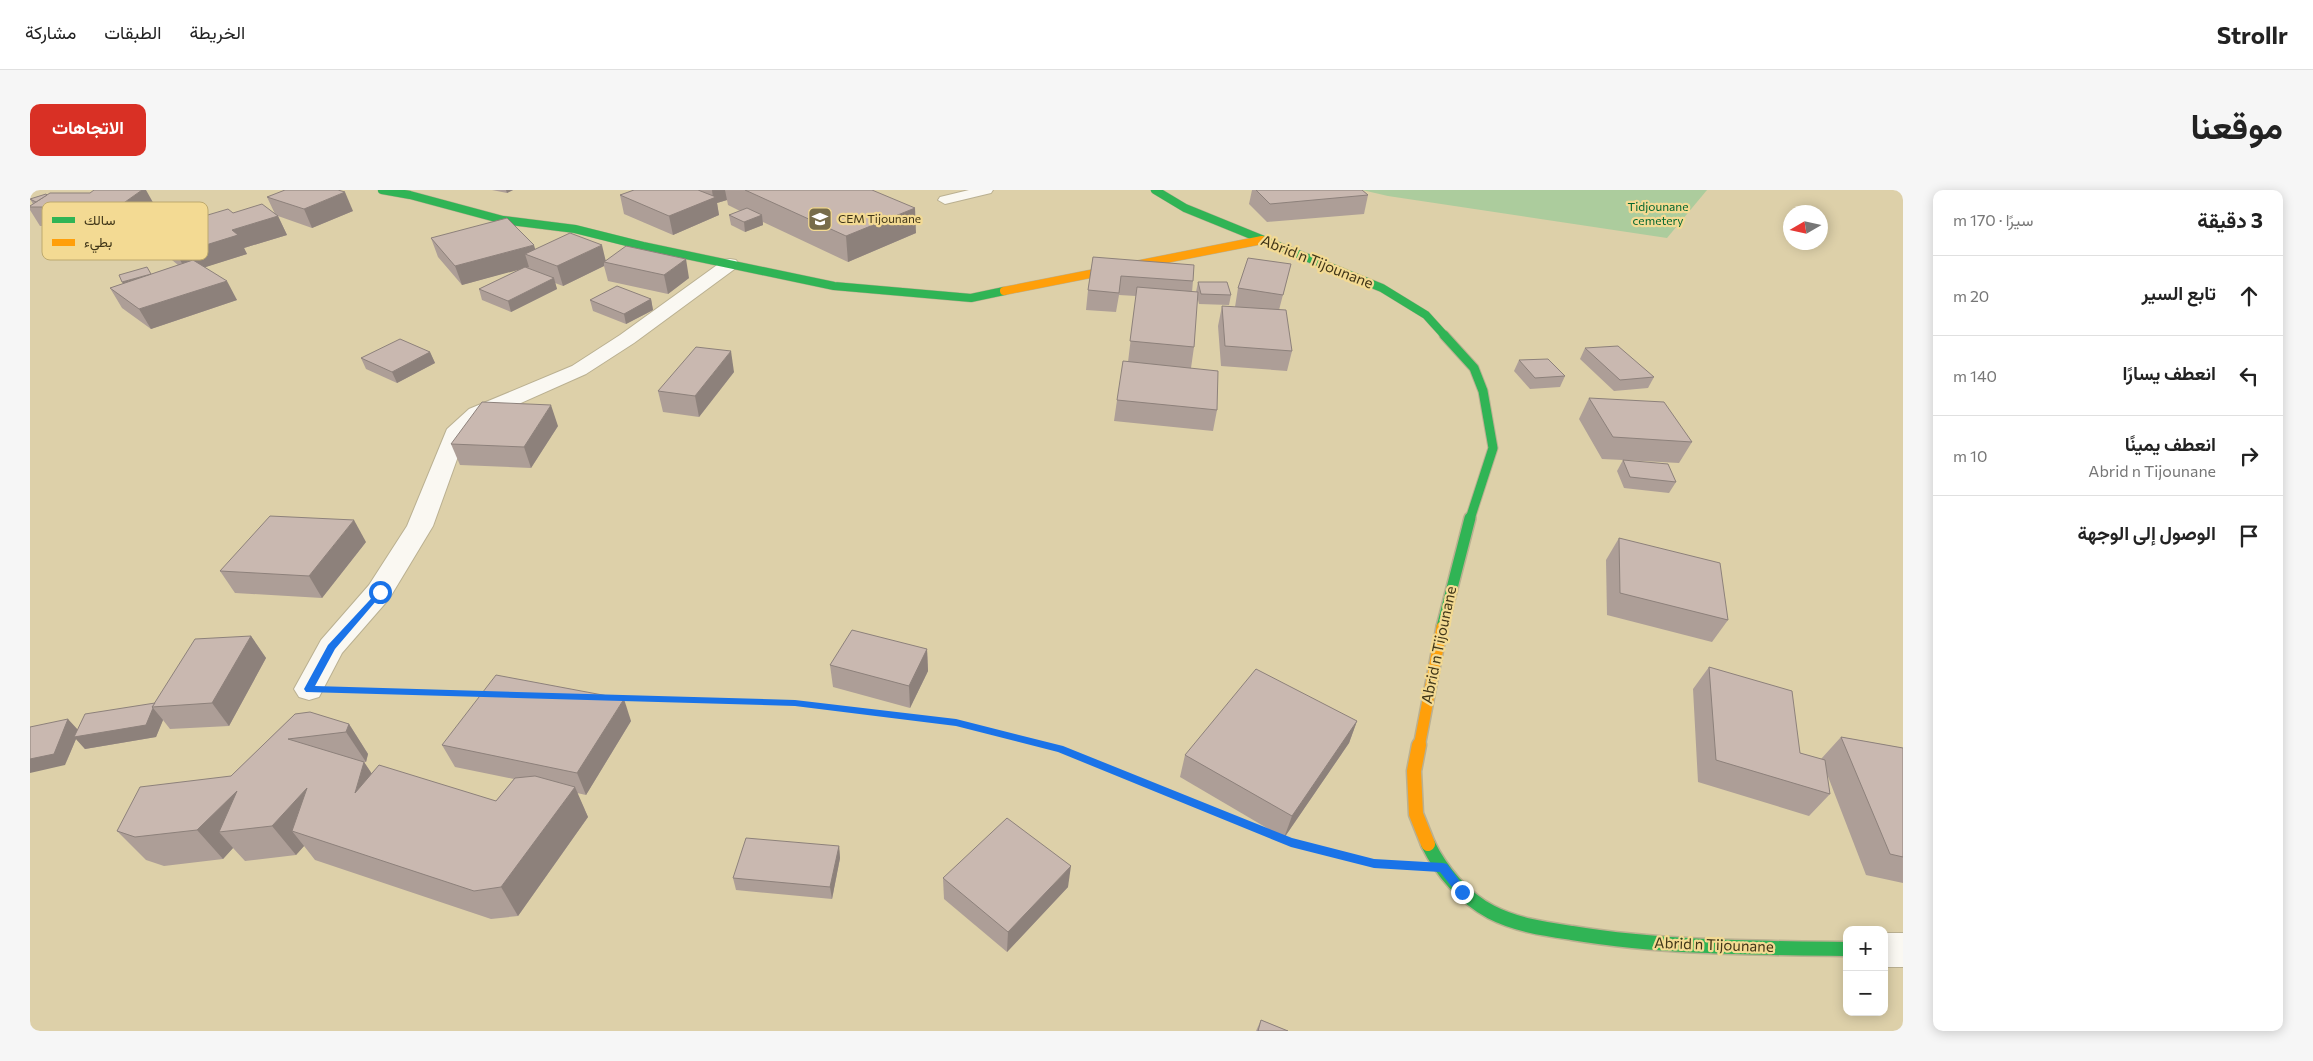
<!DOCTYPE html>
<html lang="ar">
<meta charset="utf-8">
<style>
:root{--surface:#fff;--page:#f6f6f6;--text:#222;--muted:#767676;--line:#e0e0e0;--accent:#d93025}
body{margin:0;font-family:Commissioner,Vazirmatn,sans-serif;background:var(--page);color:var(--text);direction:rtl}
.controls{position:absolute;right:15px;bottom:15px;display:grid;overflow:hidden;border-radius:10px;box-shadow:0 2px 12px #0003}
.controls button{width:45px;height:45px;display:grid;place-items:center;padding:0;border:0;border-bottom:1px solid var(--line);background:var(--surface);color:var(--text);font:25px sans-serif}
.compass{position:absolute;left:1753px;top:15px;width:45px;height:45px;border-radius:50%;background:var(--surface);box-shadow:0 2px 12px #0003;rotate:261deg}
.stop{position:absolute;width:15px;height:15px;margin:-11px;border:4px solid #1a73e8;border-radius:50%;background:#fff}
.stop.end{background:#1a73e8;border-color:#fff;box-shadow:0 1px 5px #0008}
.list{margin:0;padding:0;list-style:none}
h2{display:flex;justify-content:space-between;align-items:center;height:65px;margin:0;padding:0 20px;font-size:21px}
h2 small{font-size:16px;font-weight:400;color:var(--muted)}
.list li{display:grid;grid-template-columns:32px 1fr auto;gap:15px;align-items:center;box-sizing:border-box;height:80px;padding:0 20px;border-top:1px solid var(--line)}
.list b{display:block;font-size:19px;white-space:nowrap}
.list p{margin:0;font-size:16px;white-space:nowrap;color:var(--muted)}
.list em{font-size:16px;font-style:normal;color:var(--muted)}
.icon{flex:none;width:28px;height:28px;fill:none;stroke:currentColor;stroke-width:2;stroke-linecap:round;stroke-linejoin:round}
.map{position:relative;flex:none;width:1873px;height:841px;overflow:hidden;direction:ltr;border-radius:10px}
header{display:flex;align-items:center;gap:30px;box-sizing:border-box;height:70px;padding:0 25px;background:var(--surface);border-bottom:1px solid var(--line)}
header strong{font-size:24px}
nav{display:flex;gap:28px;margin-inline-start:auto;font-size:18px}
.intro{display:flex;align-items:center;justify-content:space-between;box-sizing:border-box;height:120px;padding:0 30px}
h1{margin:0;font-size:35px}
.button{padding:12px 22px;border-radius:10px;background:var(--accent);color:#fff;font-size:18px;font-weight:700}
main{display:flex;gap:30px;padding:0 30px}
aside{flex:1;background:var(--surface);border-radius:10px;box-shadow:0 2px 12px #0003}
.map>svg:first-child{display:block}
</style>
<header>
<strong>Strollr</strong>
<nav><a>الخريطة</a><a>الطبقات</a><a>مشاركة</a></nav>
</header>
<div class="intro"><h1>موقعنا</h1><a class="button">الاتجاهات</a></div>
<main>
<aside>
<h2>3 دقيقة<small>سيرًا · 170 m</small></h2>
<ul class="list">
<li><svg class="icon" aria-label="ahead" viewBox="0 0 24 24"><path d="M12 20V5M6 11l6-6 6 6"/></svg><div><b>تابع السير</b></div><em>20 m</em></li>
<li><svg class="icon" aria-label="left" viewBox="0 0 24 24"><path d="M17 20v-9H6M10 6l-5 5 5 5"/></svg><div><b>انعطف يسارًا</b></div><em>140 m</em></li>
<li><svg class="icon" aria-label="right" viewBox="0 0 24 24"><path d="M7 20v-9h11M14 6l5 5-5 5"/></svg><div><b>انعطف يمينًا</b><p>Abrid n Tijounane</p></div><em>10 m</em></li>
<li><svg class="icon" aria-label="arrive" viewBox="0 0 24 24"><path d="M6 21V4h12l-3 4 3 4H6"/></svg><div><b>الوصول إلى الوجهة</b></div></li>
</ul>
</aside>
<div class="map">
<svg width="1873" height="841" viewBox="0 0 1873 841">
<rect width="100%" height="100%" fill="#ddd0a9"/>
<path fill="#accc9d" d="M1332,0H1677L1637,48L1358,6Z"/>
<g fill="none" stroke-linecap="round" stroke-linejoin="round">
<g stroke="#bab091" stroke-width="2">
<path id="lane" d="M939,0H963L961,3L915,14L908,10L910,7Z"/>
</g>
<g stroke="#bab091" stroke-width="2">
<g id="street">
<path d="M700,69L706,70L709,74L706,78L604,153L556,184L455,229L435,247L403,336L359,409L312,463L289,507L279,510L269,507L264,499L291,450L339,395L377,336L417,239L439,219L542,176L590,145L694,70Z"/>
<rect x="1854" y="743" width="19" height="34"/>
</g>
</g>
<g stroke="#bab091" stroke-width="9">
<g id="fast-far3">
<path d="M352,0L380,5L473,30L545,39L613,56L804,96L941,108L974,101"/>
<path d="M1125,0L1155,18L1352,98L1396,125L1415,146"/>
</g>
</g>
<g stroke="#bab091" stroke-width="11">
<path id="fast-far2" d="M1414,145L1444,178L1453,201L1463,258L1440,329"/>
</g>
<g stroke="#bab091" stroke-width="14">
<path id="fast-far1" d="M1412,437L1440,328"/>
</g>
<g stroke="#bab091" stroke-width="17">
<path id="fast" d="M1398,654C1411,681 1434,708 1461,722C1486,735 1515,739 1542,743C1633,758 1725,758 1817,759"/>
</g>
<g stroke="#bab091" stroke-width="9">
<path id="slow-far2" d="M974,101L1232,50"/>
</g>
<g stroke="#bab091" stroke-width="14">
<path id="slow-far1" d="M1389,557L1412,437"/>
</g>
<g stroke="#bab091" stroke-width="17">
<path id="slow" d="M1389,555L1384,581L1386,624L1398,654"/>
</g>
<g stroke="#d8d3c8" stroke-width="3" stroke-dasharray="1 4" stroke-linecap="butt">
<path d="M322,501L456,504"/>
<path d="M584,508L765,513L926,533L1024,557"/>
</g>
<path stroke="#d8d3c8" stroke-width="4" stroke-dasharray="2 5" stroke-linecap="butt" d="M1018,555L1261,652L1345,674L1363,675"/>
<use href="#lane" fill="#faf8f2" fill-rule="evenodd"/>
<use href="#street" fill="#faf8f2" fill-rule="evenodd"/>
<use href="#fast-far3" stroke="#30b455" stroke-width="8"/>
<use href="#fast-far2" stroke="#30b455" stroke-width="9"/>
<use href="#fast-far1" stroke="#30b455" stroke-width="11"/>
<use href="#fast" stroke="#30b455" stroke-width="14"/>
<use href="#slow-far2" stroke="#ff9f0a" stroke-width="8"/>
<use href="#slow-far1" stroke="#ff9f0a" stroke-width="11"/>
<use href="#slow" stroke="#ff9f0a" stroke-width="14"/>
</g>
<g fill="#ad9e97">
<path d="M462,0H483L477,3Z"/>
<path d="M604,0H842L886,43L818,72L733,32V35L715,42L701,35L699,25L710,21L698,15L697,10L687,13L689,25L643,45L594,24L590,5Z"/>
<path d="M1222,0H1332L1338,5L1334,24L1237,32L1219,14Z"/>
<path d="M17,5L125,16L103,32L123,28L129,38L128,60L87,68L81,57L84,36H10L0,20V16L3,14L0,9Z"/>
<path d="M237,7L323,21L282,38L248,26L257,45L214,58L217,64L175,77L207,110L121,139L92,118L80,98L148,75L142,70L132,51L149,45L144,35L203,23L245,24Z"/>
<path d="M401,48L505,59L576,70L659,88L638,104L578,91L574,76L533,96L525,93L527,99L481,122L452,110L449,99L493,78L432,95L408,67Z"/>
<path d="M1063,67L1163,91L1162,102H1166L1168,92L1201,105L1199,115L1169,114L1167,106L1164,157L1161,178L1187,220L1183,241L1084,231L1087,210L1098,172L1106,106L1089,105L1086,122L1056,120L1058,100Z"/>
<path d="M1261,74L1249,120L1262,161L1257,181L1191,176L1188,136L1192,116L1205,117L1208,98Z"/>
<path d="M621,109L623,120L596,134L563,121L560,110Z"/>
<path d="M1555,158L1624,187L1618,198L1584,201L1550,169Z"/>
<path d="M400,162L405,173L367,193L336,179L331,168Z"/>
<path d="M1489,170L1535,186L1530,197L1500,199L1484,181Z"/>
<path d="M704,182L669,227L633,222L628,201Z"/>
<path d="M1559,208L1662,252L1649,273L1594,270L1646,292L1639,303L1594,298L1587,281L1593,270L1572,269L1549,229Z"/>
<path d="M528,236L501,278L430,275L421,254Z"/>
<path d="M1589,348L1698,430L1682,452L1577,425L1576,370Z"/>
<path d="M336,352L292,408L205,403L190,381Z"/>
<path d="M221,446L236,468L199,536L140,539L133,530L126,547L55,559L46,549L35,575L48,540L125,513Z"/>
<path d="M897,459L898,481L880,518L803,497L800,475Z"/>
<path d="M1679,477L1770,563L1791,569L1811,547L1873,558V693L1836,685L1797,584L1800,604L1779,626L1668,592L1663,499Z"/>
<path d="M265,524L319,534L338,564L336,572H334L342,584L466,611L484,589L425,577L412,555L601,531L556,605L547,603L558,627L488,726L461,729L285,670L274,656L266,665L215,671L203,658L193,669L134,676L116,670L87,641L201,586Z"/>
<path d="M1327,531L1319,553L1254,648L1150,587L1155,565Z"/>
<path d="M809,656L810,668L802,709L706,700L703,688Z"/>
<path d="M913,688L1038,697L977,762L914,709Z"/>
<path d="M1231,830L1258,841H1226Z"/>
</g>
<g fill="#8d817b">
<path d="M112,0H116L125,16L98,36L88,17Z"/>
<path d="M476,0H483L477,3Z"/>
<path d="M682,0H695L697,10L687,13L689,25L643,45L639,26L683,8Z"/>
<path d="M315,2L323,21L282,38L274,19Z"/>
<path d="M885,18L886,43L818,72L816,46Z"/>
<path d="M732,25L733,35L715,42L714,32Z"/>
<path d="M248,26L257,45L214,58L217,64L157,83L147,64L202,40Z"/>
<path d="M123,28L129,38L128,60L87,68L81,57Z"/>
<path d="M504,55L508,69L495,64L499,77L432,95L425,76Z"/>
<path d="M572,55L576,72H574V76L533,96L527,76Z"/>
<path d="M656,69L659,88L638,104L634,85Z"/>
<path d="M121,84L98,102L92,92Z"/>
<path d="M524,88L527,99L481,122L478,111Z"/>
<path d="M197,91L207,110L121,139L109,119Z"/>
<path d="M621,109L623,120L596,134L594,124Z"/>
<path d="M701,161L704,182L669,227L665,206Z"/>
<path d="M400,162L405,173L367,193L362,182Z"/>
<path d="M521,215L528,236L501,278L494,257Z"/>
<path d="M324,330L336,352L292,408L279,386Z"/>
<path d="M221,446L236,468L199,536L182,513Z"/>
<path d="M897,459L898,481L880,518L879,496Z"/>
<path d="M594,509L601,531L556,605L547,583Z"/>
<path d="M123,518L133,530L126,547L55,559L46,549L35,575L0,583V569L38,529L49,541Z"/>
<path d="M1327,531L1319,553L1254,648L1262,626Z"/>
<path d="M319,534L338,564L336,572L316,542Z"/>
<path d="M334,572L354,602L325,603Z"/>
<path d="M545,597L558,627L488,726L471,697Z"/>
<path d="M277,598L262,641L274,656L266,665L242,636Z"/>
<path d="M207,601L189,642L203,658L193,669L167,640Z"/>
<path d="M809,656L810,668L802,709L800,697Z"/>
<path d="M1041,676L1038,697L977,762L978,742Z"/>
</g>
<g fill="#c9b8b0" stroke="#8d817b">
<path d="M64,0H112L88,17H0V16L20,3H60Z"/>
<path d="M255,0H308L315,2L274,19L237,7Z"/>
<path d="M604,0H668L686,7L639,26L590,5Z"/>
<path d="M715,0H842L885,18L816,46Z"/>
<path d="M1226,0H1332L1338,5L1240,14Z"/>
<path d="M16,4L17,5L6,12L0,9Z"/>
<path d="M232,14L248,26L202,40L208,45L147,64L132,51L155,44L144,35L198,19L203,23Z"/>
<path d="M717,18L732,25L714,32L699,25Z"/>
<path d="M477,28L504,55L425,76L401,48Z"/>
<path d="M540,43L572,55L527,76L495,64Z"/>
<path d="M596,56L656,69L634,85L574,72Z"/>
<path d="M1063,67L1164,75L1163,91L1091,86L1089,103L1058,100Z"/>
<path d="M1218,68L1261,74L1253,105L1208,98Z"/>
<path d="M163,70L197,91L109,119L80,98Z"/>
<path d="M117,77L121,84L92,92L89,85Z"/>
<path d="M495,77L524,88L478,111L449,99Z"/>
<path d="M1168,92H1197L1201,105L1171,104Z"/>
<path d="M587,96L621,109L594,124L560,110Z"/>
<path d="M1107,97L1168,102L1164,157L1100,151Z"/>
<path d="M1192,116L1256,120L1262,161L1195,156Z"/>
<path d="M370,149L400,162L362,182L331,168Z"/>
<path d="M1588,156L1624,187L1590,190L1555,158Z"/>
<path d="M666,157L701,161L665,206L628,201Z"/>
<path d="M1518,169L1535,186L1505,188L1489,170Z"/>
<path d="M1093,171L1188,181L1187,220L1087,210Z"/>
<path d="M1559,208L1634,212L1662,252L1583,247Z"/>
<path d="M452,212L521,215L494,257L421,254Z"/>
<path d="M1593,270L1638,274L1646,292L1600,287Z"/>
<path d="M240,326L324,330L279,386L190,381Z"/>
<path d="M1589,348L1690,373L1698,430L1590,403Z"/>
<path d="M822,440L897,459L879,496L800,475Z"/>
<path d="M221,446L182,513L122,517L165,449Z"/>
<path d="M1679,477L1762,501L1770,563L1795,570L1800,604L1686,570Z"/>
<path d="M1226,479L1327,531L1262,626L1155,565Z"/>
<path d="M466,485L594,509L547,583L412,555Z"/>
<path d="M125,513L122,517L123,518L116,535L44,547L55,524Z"/>
<path d="M280,522L319,534L316,542L258,549L334,572L325,603L349,575L466,611L485,588L505,586L545,597L471,697L444,701L262,641L277,598L242,636L189,642L207,601L167,640L105,647L87,641L110,597L201,586L265,524Z"/>
<path d="M38,529L24,564L0,569V537Z"/>
<path d="M1811,547L1873,558V667L1860,664Z"/>
<path d="M977,628L1041,676L978,742L913,688Z"/>
<path d="M716,648L809,656L800,697L703,688Z"/>
<path d="M1231,830L1258,841H1228Z"/>
</g>
<path fill="#1a73e8" d="M350,399L352,400V404L305,459L285,496L765,510L926,529L1033,556L1262,648L1344,669L1413,673L1417,674L1438,702L1436,706H1429L1410,682L1344,678L1261,657L1028,562L926,536L765,516L276,502L274,499L298,455Z"/>
<defs>
<g id="school-square" transform="scale(1.25)"><rect x="-9" y="-9" width="18" height="18" rx="4" fill="#776c4b" stroke="#f3da93"/><path d="M0-5L7-2L0 1L-7-2ZM-4 1L0 2.5L4 1V4Q0 6-4 4Z" fill="#fff"/></g>
</defs>
<g fill-rule="evenodd">
<use href="#school-square" x="790" y="29"/>
</g>
<g text-anchor="middle" stroke-width="4.5" stroke-linejoin="round" paint-order="stroke">
<g font-size="12" fill="#02662f" stroke="#f3da93">
<text x="1628" y="21">Tidjounane<tspan x="1628" dy="14">cemetery</tspan></text>
</g>
<g font-size="12" fill="#403618" stroke="#f3da93" text-anchor="start">
<text x="808" y="33">CEM Tijounane</text>
</g>
<g font-size="15" fill="#403618" stroke="#f3da93">
<text transform="translate(1287 72) rotate(22)" y="5">Abrid n Tijounane</text>
<text transform="translate(1409 455) rotate(-78)" y="5">Abrid n Tijounane</text>
<text transform="translate(1684 755) rotate(2)" y="5">Abrid n Tijounane</text>
</g>
</g>
<rect x="12" y="12" width="166" height="58" rx="8" fill="#f3da93" stroke="#bda96e" stroke-width="1"/>
<rect x="22" y="27" width="23" height="6" fill="#30b455"/>
<rect x="22" y="49" width="23" height="7" fill="#ff9f0a"/>
<g font-size="14" fill="#403618">
<text x="54" y="35">سالك</text>
<text x="54" y="57">بطيء</text>
</g>
</svg>
<div class="controls">
<button>+</button>
<button>−</button>
</div>
<svg class="compass" viewBox="-18 -18 36 36"><path d="M0-13l5 13h-10z" fill="#e53935"/><path d="M0 13l5-13h-10z" fill="#767676"/></svg>
<div class="stop" style="left:350px;top:402px"></div>
<div class="stop end" style="left:1432px;top:702px"></div>
</div>
</main>
